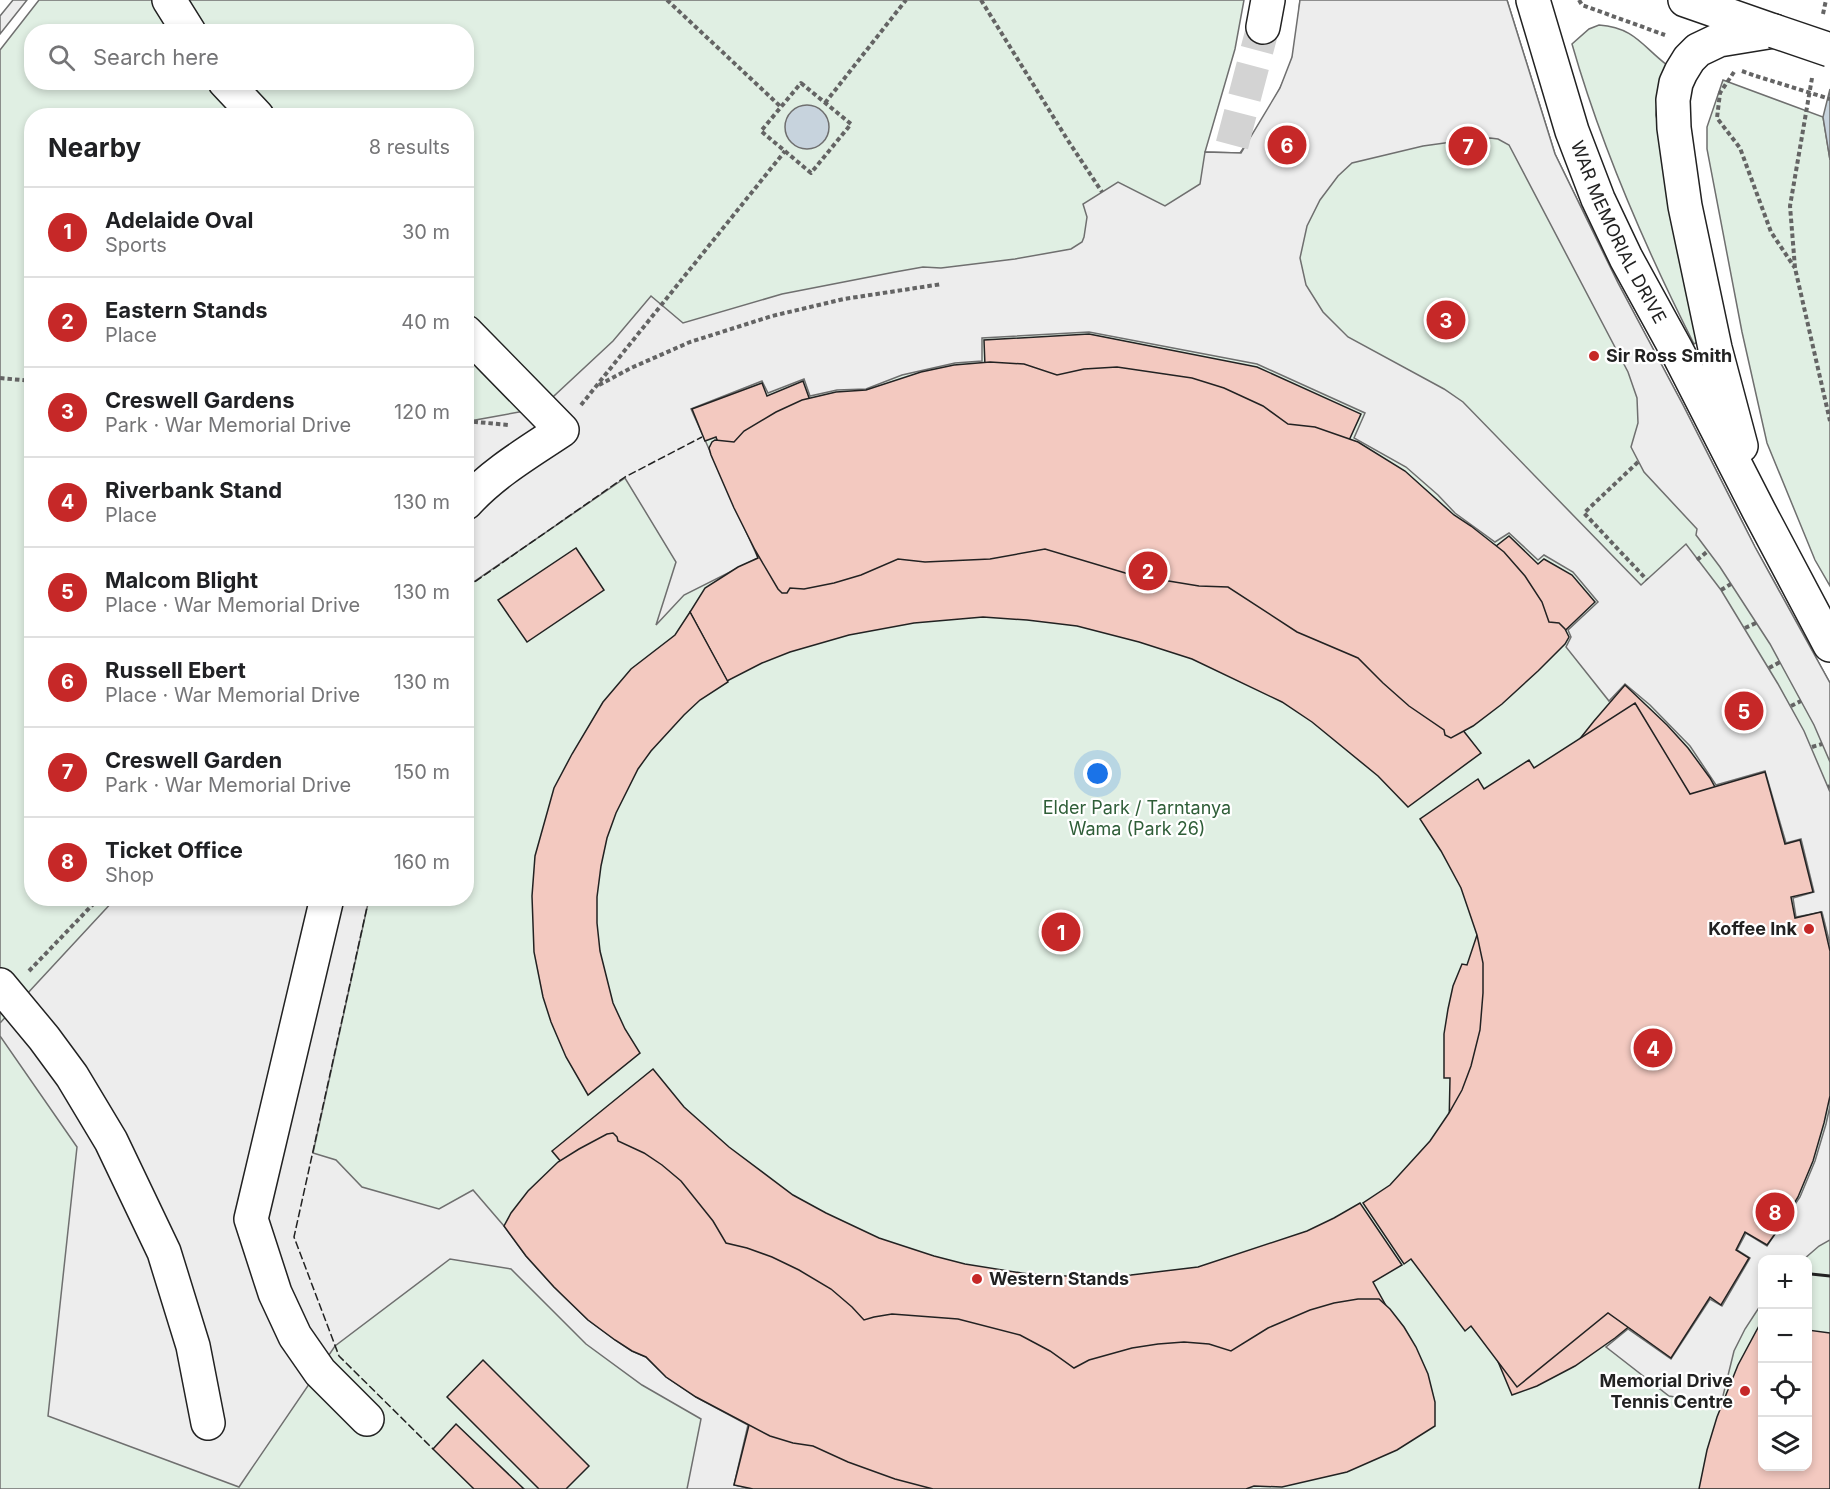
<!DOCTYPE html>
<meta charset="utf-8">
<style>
:root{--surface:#fff;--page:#f6f6f6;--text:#202124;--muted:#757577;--line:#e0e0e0;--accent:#c62828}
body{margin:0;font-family:Inter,sans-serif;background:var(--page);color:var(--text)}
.controls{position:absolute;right:18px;bottom:18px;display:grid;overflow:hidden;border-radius:12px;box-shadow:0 3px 9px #0003}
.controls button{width:54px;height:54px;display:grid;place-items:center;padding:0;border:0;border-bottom:2px solid var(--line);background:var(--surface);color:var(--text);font:30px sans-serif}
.you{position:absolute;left:1098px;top:774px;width:21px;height:21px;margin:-15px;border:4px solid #fff;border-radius:50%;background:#1a73e8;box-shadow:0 0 0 9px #1a73e833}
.badge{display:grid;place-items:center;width:39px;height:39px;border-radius:50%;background:var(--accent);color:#fff;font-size:20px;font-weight:700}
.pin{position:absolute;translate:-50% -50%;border:3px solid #fff;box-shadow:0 2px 6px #0006}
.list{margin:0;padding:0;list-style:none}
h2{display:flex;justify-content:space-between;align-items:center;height:78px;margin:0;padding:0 24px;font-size:26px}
h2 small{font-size:20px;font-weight:400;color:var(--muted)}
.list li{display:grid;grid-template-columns:39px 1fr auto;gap:18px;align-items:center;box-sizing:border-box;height:90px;padding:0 24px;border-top:2px solid var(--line)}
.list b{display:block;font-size:22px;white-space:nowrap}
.list p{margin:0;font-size:20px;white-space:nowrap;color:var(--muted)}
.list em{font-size:20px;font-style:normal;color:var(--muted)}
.icon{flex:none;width:33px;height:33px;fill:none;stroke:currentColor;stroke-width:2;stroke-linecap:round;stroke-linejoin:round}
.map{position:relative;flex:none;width:1830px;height:1489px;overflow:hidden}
.search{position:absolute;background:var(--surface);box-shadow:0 3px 9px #0003;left:24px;top:24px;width:450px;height:66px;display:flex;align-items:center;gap:15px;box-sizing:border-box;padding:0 21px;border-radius:24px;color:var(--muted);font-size:22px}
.panel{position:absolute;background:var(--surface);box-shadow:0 3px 9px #0003;left:24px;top:108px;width:450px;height:798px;border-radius:24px}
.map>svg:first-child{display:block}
</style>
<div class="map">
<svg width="1830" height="1489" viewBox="0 0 1830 1489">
<rect width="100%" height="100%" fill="#fff"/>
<g fill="#e0efe3" stroke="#6f6f6f" stroke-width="1.5" fill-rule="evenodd">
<path d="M39,0H1244L1235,49L1205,152L1240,153C1260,123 1283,91 1293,55C1297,37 1298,18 1300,0H1507L1555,154L1618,283L1683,405L1755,547L1830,683V1489H0V50ZM32,32H466V82H32ZM32,116H466V898H32ZM1762,1260H1808V1466H1762Z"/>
<path d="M1599,25C1635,28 1641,45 1667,65L1658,88L1656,115L1703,339L1694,344C1645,247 1602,149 1572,44L1589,29Z"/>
<path d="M1723,80L1823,117L1830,160V586L1815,560L1767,443L1742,332L1707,149V127Z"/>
</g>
<g fill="#ededed" stroke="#6f6f6f" stroke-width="1.5">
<path d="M13,0H27L0,34V16Z"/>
<path d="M1300,0H1507L1555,154L1618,283L1683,405L1755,547L1830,683V762L1814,725L1770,644L1720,567L1696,535L1697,529L1644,472L1631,447L1638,423L1637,398L1628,372L1509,145L1498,139L1490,138L1459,141L1423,146L1352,163L1338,176L1320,200L1307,226L1300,258L1306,285L1323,312L1348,337L1444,389L1463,402L1641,585L1686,544L1721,590L1778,684L1804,731L1830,792V944L1822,912L1796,917L1793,898L1814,892L1801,839L1786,843L1765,771L1716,785L1690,746L1650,705L1625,684L1609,701L1566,647L1571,637L1568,630L1598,602L1573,572L1544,555L1538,560L1509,533L1495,542L1455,513L1438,495L1406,467L1354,438L1365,413L1257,364L1089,332L982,338V361L955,363L902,375L866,389L837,390L810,396L804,379L768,393L762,381L691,409L758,558L684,595L656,625L676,562L625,478L472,583L466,573V428L470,421L541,408L613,341L651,296L683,323L782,294L895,272L923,267L941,268L1015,259L1071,249L1082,242L1084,237L1087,217L1083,204L1118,182L1165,206L1200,184L1205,152L1241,153L1280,88L1292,57Z"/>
<path d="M115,899H369L313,1153L336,1160L362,1187L439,1209L473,1190L504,1226L526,1256L554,1287L588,1320L615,1340L632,1351L646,1357L666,1377L696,1397L748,1425L734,1485L753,1489H687L701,1419L642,1385L586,1344L511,1269L450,1259L335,1346L239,1487L48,1416L77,1147L0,1036V1023Z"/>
<path d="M1830,1106V1240L1819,1246L1804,1259L1762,1260V1303L1745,1329L1734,1351L1721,1404L1669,1396L1606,1347L1628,1329L1671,1359L1710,1299L1722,1306L1750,1258L1737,1250L1746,1233L1767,1246L1800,1197L1815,1161L1826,1124Z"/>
</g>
<g fill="#c7d3dd" stroke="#6f6f6f" stroke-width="1.5">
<path d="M1830,89V160L1823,117Z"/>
<circle cx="807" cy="127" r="22"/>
</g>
<g fill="#f3c9c0" stroke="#222" stroke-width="1.5">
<path d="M1089,334L1257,367L1361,414L1346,447L1496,546L1509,536L1538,564L1544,559L1572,575L1595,602L1462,729L1481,753L1408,807L1378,776L1312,722L1282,702L1192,659L1139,642L1077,626L1027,620L983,617L914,623L849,635L790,652L762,663L727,681L690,612L705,588L738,567L758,558L716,437L705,441L692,409L762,383L767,396L803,381L812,406L985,366L984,340Z"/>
<path d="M990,362L1024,364L1057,375L1084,369L1117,367L1192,378L1224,388L1263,406L1288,424L1315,427L1358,442L1405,471L1454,515L1471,526L1504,552L1525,576L1542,602L1549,622L1559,623L1565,629L1569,637L1565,644L1538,671L1502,704L1473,726L1451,738L1445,735L1444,730L1409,706L1383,683L1358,658L1297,632L1228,587L1199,586L1132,575L1045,549L990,559L925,562L898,559L861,575L834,583L804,589L790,588L787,593H782L778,589L755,550L734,508L711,455L709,448L712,442L715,440L734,442L744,431L776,412L802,400L836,392L866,390L921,372L954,365Z"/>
<path d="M576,548L604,590L527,642L498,600Z"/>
<path d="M690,612L728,682L700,700L684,715L651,751L638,769L616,813L607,838L601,866L597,897V923L600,951L613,1003L625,1029L640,1053L588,1095L566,1057L551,1022L543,997L534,952L532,896L535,856L554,788L572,754L603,702L631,669L675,635Z"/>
<path d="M1625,685L1667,725L1688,748L1710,778L1746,844L1761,889L1770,934L1775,980L1776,1028L1770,1079L1762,1119L1745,1172L1722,1217L1698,1256L1672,1287L1647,1312L1615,1338L1575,1366L1537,1386L1512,1395L1494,1352L1482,1319L1459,1232L1451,1174L1449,1127L1450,1078H1444V1034L1448,1009L1453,986L1462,964L1467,965L1485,911L1509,855L1538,800L1563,760L1594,721Z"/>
<path d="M1635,703L1690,794L1765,772L1785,844L1800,840L1813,892L1791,897L1795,918L1821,912L1830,951V1096L1824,1123L1813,1161L1798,1197L1780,1227L1767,1245L1745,1232L1736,1250L1749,1258L1721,1305L1710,1297L1671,1358L1608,1313L1517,1387L1471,1326L1465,1331L1411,1259L1404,1264L1363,1203L1390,1185L1430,1141L1449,1113L1462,1090L1471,1066L1480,1030L1483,993V963L1477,935L1461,888L1441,851L1420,819L1478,779L1484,789L1529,760L1534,768Z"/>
<path d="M653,1069L684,1107L729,1147L793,1195L826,1213L879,1238L934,1256L965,1264L1028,1274L1064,1276L1131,1275L1198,1267L1307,1231L1334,1218L1360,1203L1402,1265L1373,1282L1407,1344L1384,1356L1414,1419L1370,1443L1280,1468L1204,1473L1143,1466L1138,1489H753L734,1485L761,1377L645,1334L568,1272L527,1226L578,1182L552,1151Z"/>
<path d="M613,1133L617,1137L618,1141L644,1153L662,1165L681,1181L713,1221L726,1243L747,1248L772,1257L799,1270L831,1289L852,1307L864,1320L874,1317L892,1314L958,1319L1020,1335L1050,1351L1074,1368L1089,1360L1132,1348L1158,1344L1184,1342L1209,1344L1231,1351L1268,1328L1310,1310L1334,1303L1358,1299H1379L1390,1309L1404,1327L1416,1347L1428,1374L1435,1402V1426L1397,1450L1347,1472L1282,1487L1254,1486L1246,1489H933L895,1479L848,1462L813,1446L793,1443L770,1436L696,1397L666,1377L646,1357L632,1351L615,1340L588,1320L554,1287L526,1256L504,1226L511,1213L528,1191L558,1162L579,1149L607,1134Z"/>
<path d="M1760,1324L1762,1325V1466H1808V1330L1830,1333V1489H1699L1707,1450L1717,1417L1738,1365Z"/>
<path d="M483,1360L589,1466L566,1489H539L447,1397Z"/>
<path d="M456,1424L524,1489H474L433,1449Z"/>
</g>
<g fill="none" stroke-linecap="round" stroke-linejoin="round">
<path stroke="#d3d3d3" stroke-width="33" stroke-dasharray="33 16" stroke-linecap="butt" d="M1232,145L1263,27"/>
<g stroke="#222" stroke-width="36">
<g id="minor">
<path d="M169,0L189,32"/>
<path id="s1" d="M1533,0L1572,131L1598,199L1626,258L1676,349L1759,511L1830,645"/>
<path d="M1263,27L1268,0"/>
<path d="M225,82L257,116"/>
<path d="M466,332L562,430C529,452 493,473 466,503"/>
<path d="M1741,446L1715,348L1685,206L1674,128L1673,100L1676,83L1681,72L1689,59L1698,50L1719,40L1774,31"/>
<path d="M327,898L251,1219L275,1293L295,1336L320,1372L367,1419"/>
<path d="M0,985L44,1038L72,1076L111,1141L164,1252L193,1346L208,1423"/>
</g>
</g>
<g stroke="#222" stroke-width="36">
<path id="major" d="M1685,0L1774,31"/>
</g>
<g stroke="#646464" stroke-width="4" stroke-dasharray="4.5 3" stroke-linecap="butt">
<path d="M667,0L781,107"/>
<path d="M981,0L1067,139L1102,192"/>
<path d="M1579,0L1582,5L1665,35"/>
<path d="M1823,14L1826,0"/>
<path d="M1742,71L1756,76"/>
<path d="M1734,72L1720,93L1717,118L1740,148L1771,232L1795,268"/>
<path d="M1812,78L1790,206L1795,268L1830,421"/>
<path d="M801,83L851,124L811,173L761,131Z"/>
<path d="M825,103L906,0"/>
<path d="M0,378L32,381"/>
<path d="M599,385L631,368L690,342L772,316L844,299L942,284"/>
<path d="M581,405L785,151"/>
<path d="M466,421L508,425"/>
<path d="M1638,462L1584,513L1647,580"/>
<path d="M1697,560L1708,551"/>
<path d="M1721,590L1731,584"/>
<path d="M1745,628L1756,623"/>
<path d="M1769,668L1780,662"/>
<path d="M1791,706L1801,701"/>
<path d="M1812,747L1822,744"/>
<path d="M1828,787L1830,786"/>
<path d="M29,971L99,898"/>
</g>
<use href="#minor" stroke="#fff" stroke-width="33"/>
<use href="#major" stroke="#fff" stroke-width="33"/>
<g stroke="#222" stroke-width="36" stroke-linecap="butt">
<path id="major-bridge" d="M1774,31L1830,50"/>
</g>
<path stroke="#646464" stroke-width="4" stroke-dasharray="4.5 3" stroke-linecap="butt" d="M1756,76L1830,99"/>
<use href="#major-bridge" stroke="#fff" stroke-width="33"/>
<g stroke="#222" stroke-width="1.5" stroke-dasharray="8 3" stroke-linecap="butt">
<path d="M466,588L625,477L702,437"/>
<path d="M369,898L294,1237L339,1356L433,1449"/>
</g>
<path stroke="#222" stroke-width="3" d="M1811,1274L1830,1276"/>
</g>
<g fill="#c62828" stroke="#fff" stroke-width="2">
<circle cx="1594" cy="356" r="6"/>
<circle cx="1809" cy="929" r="6"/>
<circle cx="977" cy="1279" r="6"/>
<circle cx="1745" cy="1391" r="6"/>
</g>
<g text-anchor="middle" stroke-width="4.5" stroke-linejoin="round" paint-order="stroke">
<g font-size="18" fill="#222" stroke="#fff">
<text dy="6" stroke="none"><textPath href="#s1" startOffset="248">WAR MEMORIAL DRIVE</textPath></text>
</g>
<g font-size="18" font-weight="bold" fill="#222" stroke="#fff" text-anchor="start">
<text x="1606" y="362">Sir Ross Smith</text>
<text x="1797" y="935" text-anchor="end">Koffee Ink</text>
<text x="989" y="1285">Western Stands</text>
<text x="1733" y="1387" text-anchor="end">Memorial Drive<tspan x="1733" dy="21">Tennis Centre</tspan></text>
</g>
<g font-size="18" fill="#2f5e38" stroke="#fff">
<text x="1137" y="814">Elder Park / Tarntanya<tspan x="1137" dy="21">Wama (Park 26)</tspan></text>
</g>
</g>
</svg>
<div class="controls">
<button>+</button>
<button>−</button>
<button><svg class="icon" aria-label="locate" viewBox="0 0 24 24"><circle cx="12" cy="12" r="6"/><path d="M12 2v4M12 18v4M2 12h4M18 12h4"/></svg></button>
<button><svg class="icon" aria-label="layers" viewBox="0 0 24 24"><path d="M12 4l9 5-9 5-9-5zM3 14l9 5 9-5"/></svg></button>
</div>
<div class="you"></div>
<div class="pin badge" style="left:1061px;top:932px">1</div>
<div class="pin badge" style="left:1148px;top:571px">2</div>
<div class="pin badge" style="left:1446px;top:320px">3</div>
<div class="pin badge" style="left:1653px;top:1048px">4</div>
<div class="pin badge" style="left:1744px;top:711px">5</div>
<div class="pin badge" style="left:1287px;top:145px">6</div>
<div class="pin badge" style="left:1468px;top:146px">7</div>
<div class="pin badge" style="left:1775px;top:1212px">8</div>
<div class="search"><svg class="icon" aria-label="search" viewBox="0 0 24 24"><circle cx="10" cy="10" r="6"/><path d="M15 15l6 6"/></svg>Search here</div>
<section class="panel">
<h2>Nearby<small>8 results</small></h2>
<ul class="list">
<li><span class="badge">1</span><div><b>Adelaide Oval</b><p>Sports</p></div><em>30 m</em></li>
<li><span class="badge">2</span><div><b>Eastern Stands</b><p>Place</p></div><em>40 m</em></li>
<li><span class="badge">3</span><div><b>Creswell Gardens</b><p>Park · War Memorial Drive</p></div><em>120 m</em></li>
<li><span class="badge">4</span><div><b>Riverbank Stand</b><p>Place</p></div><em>130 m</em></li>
<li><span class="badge">5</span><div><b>Malcom Blight</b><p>Place · War Memorial Drive</p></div><em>130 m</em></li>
<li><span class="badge">6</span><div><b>Russell Ebert</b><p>Place · War Memorial Drive</p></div><em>130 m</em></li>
<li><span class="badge">7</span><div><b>Creswell Garden</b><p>Park · War Memorial Drive</p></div><em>150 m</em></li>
<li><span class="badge">8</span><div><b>Ticket Office</b><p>Shop</p></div><em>160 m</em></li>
</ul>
</section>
</div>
